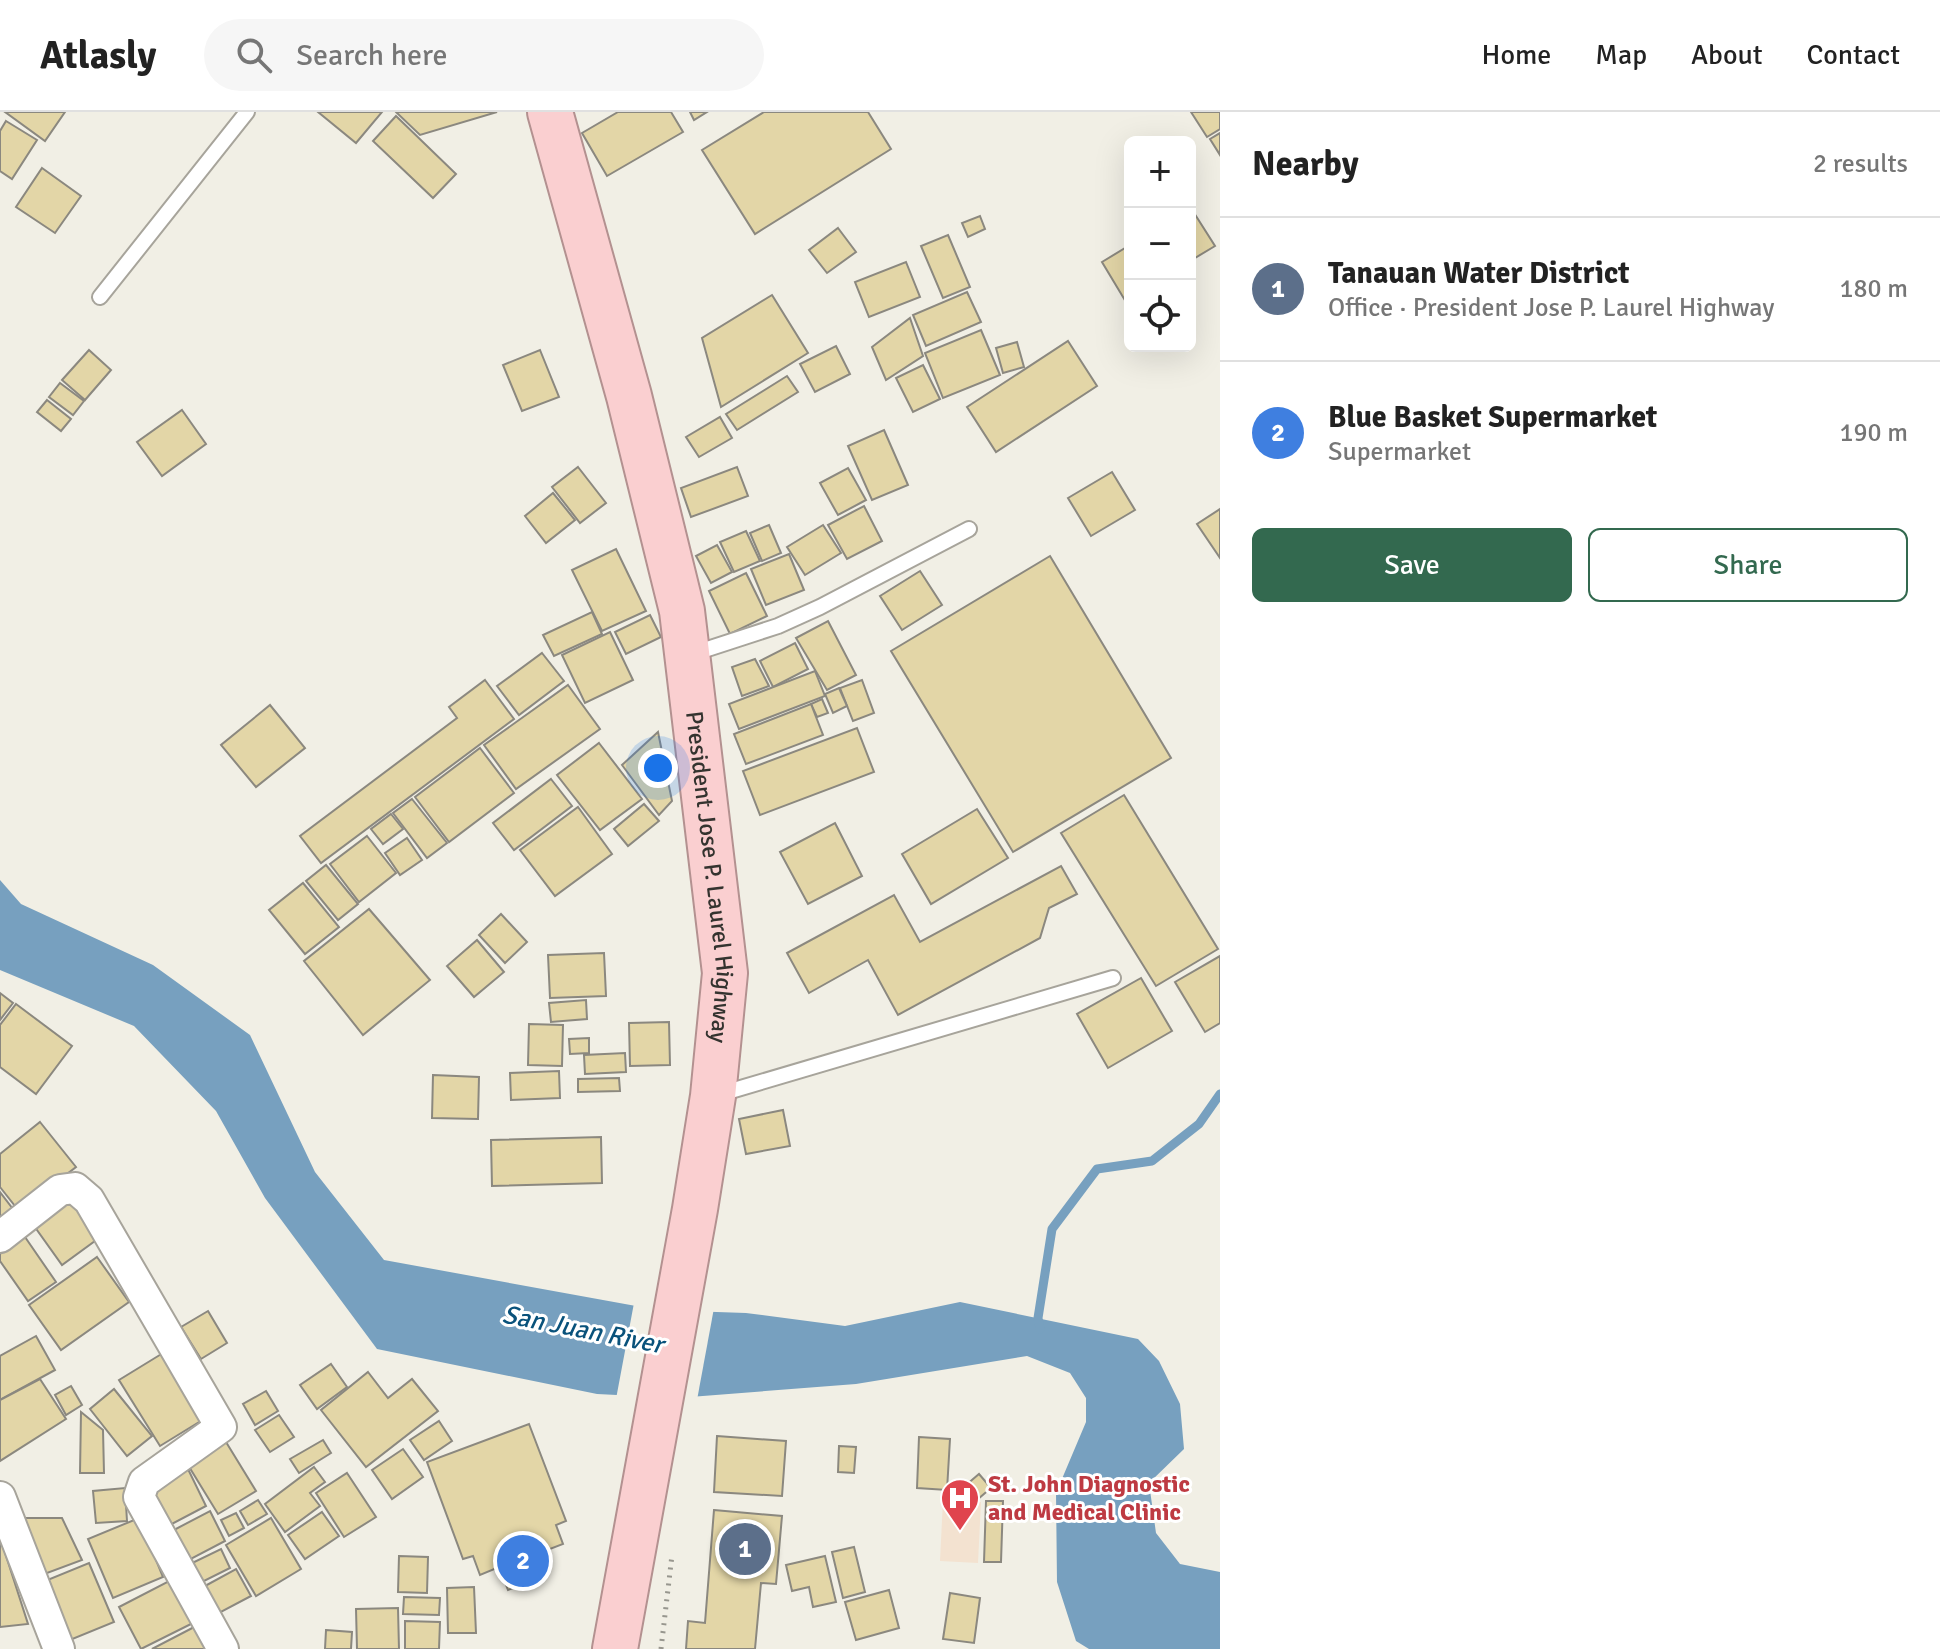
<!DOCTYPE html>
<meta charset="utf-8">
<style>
:root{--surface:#fff;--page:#f6f6f6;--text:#222;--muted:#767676;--line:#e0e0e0;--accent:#33694f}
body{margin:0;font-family:Signika,sans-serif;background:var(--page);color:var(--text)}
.controls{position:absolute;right:24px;top:24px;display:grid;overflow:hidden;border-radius:12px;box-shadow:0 8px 32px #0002}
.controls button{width:72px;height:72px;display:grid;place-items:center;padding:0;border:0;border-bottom:2px solid var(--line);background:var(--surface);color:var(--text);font:40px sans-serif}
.you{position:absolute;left:658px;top:656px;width:28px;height:28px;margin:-20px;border:6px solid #fff;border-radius:50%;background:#1a73e8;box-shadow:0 0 0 12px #1a73e833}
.badge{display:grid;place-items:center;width:52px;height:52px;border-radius:50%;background:var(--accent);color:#fff;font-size:26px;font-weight:700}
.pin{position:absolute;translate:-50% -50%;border:4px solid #fff;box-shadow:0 2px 8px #0006}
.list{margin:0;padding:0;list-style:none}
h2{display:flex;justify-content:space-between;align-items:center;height:104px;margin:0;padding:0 32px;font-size:34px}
h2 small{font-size:26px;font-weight:400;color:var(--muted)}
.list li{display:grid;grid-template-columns:52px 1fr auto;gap:24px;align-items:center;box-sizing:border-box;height:144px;padding:0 32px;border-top:2px solid var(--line)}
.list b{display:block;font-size:30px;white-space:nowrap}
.list p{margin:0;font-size:26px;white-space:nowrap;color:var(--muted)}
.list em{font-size:26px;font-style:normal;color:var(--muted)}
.actions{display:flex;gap:16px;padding:24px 32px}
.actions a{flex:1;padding:18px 0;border:2px solid var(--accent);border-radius:12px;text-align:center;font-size:28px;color:var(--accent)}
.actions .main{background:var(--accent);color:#fff}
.icon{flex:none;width:44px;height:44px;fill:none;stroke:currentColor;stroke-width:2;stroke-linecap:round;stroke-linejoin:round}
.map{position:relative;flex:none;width:1220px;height:1537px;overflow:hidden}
header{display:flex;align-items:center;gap:48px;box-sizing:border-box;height:112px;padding:0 40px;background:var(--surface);border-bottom:2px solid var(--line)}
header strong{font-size:38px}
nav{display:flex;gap:44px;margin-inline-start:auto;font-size:28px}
.search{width:560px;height:72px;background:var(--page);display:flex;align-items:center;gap:20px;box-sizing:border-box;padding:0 28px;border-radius:44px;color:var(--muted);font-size:30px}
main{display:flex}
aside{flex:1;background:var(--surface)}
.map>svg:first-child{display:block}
</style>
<header>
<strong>Atlasly</strong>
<div class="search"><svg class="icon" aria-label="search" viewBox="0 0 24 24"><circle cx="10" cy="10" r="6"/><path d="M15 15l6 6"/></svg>Search here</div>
<nav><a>Home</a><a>Map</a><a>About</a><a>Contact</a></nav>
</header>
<main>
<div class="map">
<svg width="1220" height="1537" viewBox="0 0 1220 1537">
<rect width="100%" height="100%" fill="#f1efe5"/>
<path fill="#f3e2d0" d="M943,1388L981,1390L978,1451L940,1449Z"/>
<path fill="#77a0bf" d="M0,768L21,792L153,853L250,923L315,1060L384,1148L658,1198L746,1201L845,1214L960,1190L1138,1227L1159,1249L1180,1292L1184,1337L1149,1371L1156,1421L1180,1452L1220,1460V1537H1089L1076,1529L1057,1470L1056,1381L1086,1310V1286L1070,1261L1027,1244L856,1272L677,1286L597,1282L377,1237L265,1086L216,999L134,914L0,858Z"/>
<path fill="#f1efe5" d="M634,1191L714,1196L697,1288L616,1287Z"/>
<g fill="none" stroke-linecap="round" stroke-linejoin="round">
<path stroke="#77a0bf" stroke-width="9" d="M1040,1217L1038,1206L1052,1117L1097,1057L1152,1049L1199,1012L1220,982"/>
</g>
<g fill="#e3d6a7" stroke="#8b887f" stroke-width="2">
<path d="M5,0H65L45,29Z"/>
<path d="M318,0H382L356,31Z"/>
<path d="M396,0H497L420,23Z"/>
<path d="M618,0H671L683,20L607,64L582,21Z"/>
<path d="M690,0H707L694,8Z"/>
<path d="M764,0H868L891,37L755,122L702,38Z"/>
<path d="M1191,0H1220V17L1207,25Z"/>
<path d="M396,4L456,62L433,86L373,29Z"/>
<path d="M6,9L37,28L12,67L0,59V19Z"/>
<path d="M1220,21V43L1210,27Z"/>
<path d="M42,56L81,84L55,121L16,95Z"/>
<path d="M980,104L985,117L968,125L962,111Z"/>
<path d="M1196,104L1215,134L1190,149V108Z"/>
<path d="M838,116L856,140L827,161L809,138Z"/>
<path d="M948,123L970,175L943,186L921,134Z"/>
<path d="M1130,133V188L1126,190L1102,150Z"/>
<path d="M906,150L920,185L869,205L855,170Z"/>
<path d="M967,180L981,210L926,234L913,203Z"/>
<path d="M772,183L808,241L721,295L702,226Z"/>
<path d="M910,206L923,244L886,268L872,235Z"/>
<path d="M981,218L1000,263L943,286L925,241Z"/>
<path d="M1068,229L1097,274L996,340L967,295Z"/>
<path d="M1017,230L1024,255L1003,261L996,236Z"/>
<path d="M836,234L850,262L815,280L800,252Z"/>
<path d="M89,238L111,258L85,288L62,268Z"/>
<path d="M540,238L559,285L522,299L503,253Z"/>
<path d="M923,253L940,287L913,300L896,266Z"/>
<path d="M787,264L798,280L737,318L726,302Z"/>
<path d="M60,271L84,289L73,303L49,285Z"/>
<path d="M47,288L71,307L61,319L37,300Z"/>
<path d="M182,298L206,332L162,364L137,330Z"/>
<path d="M720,305L732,326L699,345L686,325Z"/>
<path d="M884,318L908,373L872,388L848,334Z"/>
<path d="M578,355L606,391L580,411L552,375Z"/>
<path d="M737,355L748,384L691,405L681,376Z"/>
<path d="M848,356L866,388L838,403L820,371Z"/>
<path d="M1112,360L1135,398L1091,424L1068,386Z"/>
<path d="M553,381L575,408L546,431L525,404Z"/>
<path d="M864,394L882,429L847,447L828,413Z"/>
<path d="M1220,397V446L1197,412Z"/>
<path d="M769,413L781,441L762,449L750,421Z"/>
<path d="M823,413L841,441L805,463L787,435Z"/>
<path d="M746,419L760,449L734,460L720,430Z"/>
<path d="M717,433L732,460L711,471L696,444Z"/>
<path d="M616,437L646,499L602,519L572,458Z"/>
<path d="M789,442L804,478L766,493L751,457Z"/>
<path d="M1050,444L1171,646L1013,740L891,539Z"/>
<path d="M920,459L942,493L902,518L880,484Z"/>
<path d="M746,461L767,504L730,522L709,479Z"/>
<path d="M592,500L602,522L554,544L543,523Z"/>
<path d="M650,503L661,525L626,542L615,520Z"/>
<path d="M828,509L856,563L827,578L796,526Z"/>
<path d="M610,520L633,568L585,591L562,543Z"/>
<path d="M795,531L808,557L773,575L760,549Z"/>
<path d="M542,541L564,569L519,603L497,574Z"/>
<path d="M755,547L769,574L742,584L732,555Z"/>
<path d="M815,559L825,584L739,617L729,592Z"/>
<path d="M485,568L514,607L321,751L300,724L457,606L449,595Z"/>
<path d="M862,568L874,601L853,609L840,576Z"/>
<path d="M568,573L600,617L516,677L484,633Z"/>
<path d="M839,576L847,594L833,601L825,582Z"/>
<path d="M822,587L828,601L817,605L811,592Z"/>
<path d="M811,592L823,623L746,652L734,622Z"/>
<path d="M270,593L305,636L256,675L221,633Z"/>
<path d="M857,616L874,660L760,703L743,659Z"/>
<path d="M658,620L672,689L659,703L622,653Z"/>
<path d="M599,631L642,687L600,718L557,663Z"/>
<path d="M480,636L514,681L449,730L415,685Z"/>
<path d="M551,667L572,694L514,738L493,711Z"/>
<path d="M1124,683L1218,837L1156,874L1061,721Z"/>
<path d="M412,687L447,731L427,746L393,701Z"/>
<path d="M644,692L659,709L628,734L614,717Z"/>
<path d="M578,695L612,742L555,784L520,738Z"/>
<path d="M977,697L1008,746L931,792L902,742Z"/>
<path d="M391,702L403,717L383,732L371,717Z"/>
<path d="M835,711L862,764L808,792L780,740Z"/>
<path d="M367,724L396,761L359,790L330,752Z"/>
<path d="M407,726L422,748L400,763L385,741Z"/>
<path d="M326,753L358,792L338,808L306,769Z"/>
<path d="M1061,754L1077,782L1049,796L1040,826L898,903L868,848L809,881L787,841L894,783L920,830Z"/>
<path d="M303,771L339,815L305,842L269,798Z"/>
<path d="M369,797L430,868L363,923L304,849Z"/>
<path d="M501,802L527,830L505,851L479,823Z"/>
<path d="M477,828L504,860L474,885L447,854Z"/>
<path d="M604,841L606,884L550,886L548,843Z"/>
<path d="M1220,844V911L1205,920L1175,870Z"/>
<path d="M1141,866L1172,919L1108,956L1077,902Z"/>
<path d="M0,881L13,891L0,908Z"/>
<path d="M586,888L587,907L551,910L549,891Z"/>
<path d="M16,892L72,934L36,982L0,955V913Z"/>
<path d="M669,910L670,953L630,954L629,911Z"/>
<path d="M529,912L563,913L562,954L528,953Z"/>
<path d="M589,926V941L570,942L569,927Z"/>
<path d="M625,941L626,960L585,962L584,943Z"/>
<path d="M559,959L560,986L511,988L510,961Z"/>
<path d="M433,963L479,965L478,1007L432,1006Z"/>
<path d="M619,966L620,979L578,980V967Z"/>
<path d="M783,998L790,1034L746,1042L739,1007Z"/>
<path d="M40,1010L76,1055L19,1099L0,1075V1042Z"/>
<path d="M601,1025L602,1071L492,1074L491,1028Z"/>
<path d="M0,1080L16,1101L0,1113Z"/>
<path d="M70,1084L99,1126L62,1153L32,1111Z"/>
<path d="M25,1125L56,1170L28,1189L0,1149V1142Z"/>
<path d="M97,1145L129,1190L61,1238L29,1193Z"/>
<path d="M208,1199L227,1231L201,1247L181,1215Z"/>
<path d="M36,1224L55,1258L0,1288V1244Z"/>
<path d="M163,1241L204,1307L160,1334L119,1268Z"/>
<path d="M331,1252L347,1275L317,1297L300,1273Z"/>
<path d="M368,1260L388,1286L412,1267L438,1299L366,1355L321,1298Z"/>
<path d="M40,1267L66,1307L0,1349V1288Z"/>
<path d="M71,1274L82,1293L66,1303L55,1283Z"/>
<path d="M114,1277L152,1324L127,1344L90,1297Z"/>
<path d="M266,1279L278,1299L255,1313L243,1292Z"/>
<path d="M81,1300L103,1318L104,1361H80Z"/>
<path d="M279,1303L294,1325L270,1340L255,1318Z"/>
<path d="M439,1309L452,1329L424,1348L410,1328Z"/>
<path d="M529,1312L566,1409L556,1413L563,1432L534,1443L542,1465L508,1478L499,1455L480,1463L473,1444L463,1447L427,1350Z"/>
<path d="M717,1324L786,1329L782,1384L714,1380Z"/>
<path d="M919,1325L950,1327L947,1378L917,1376Z"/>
<path d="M323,1328L331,1341L299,1361L290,1347Z"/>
<path d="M226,1330L256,1379L218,1402L188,1353Z"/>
<path d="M839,1334L856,1335L854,1361L838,1360Z"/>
<path d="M403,1337L423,1365L392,1387L372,1358Z"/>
<path d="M187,1355L206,1394L168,1414L150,1378Z"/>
<path d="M314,1355L325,1370L310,1381L320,1394L285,1420L265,1392Z"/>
<path d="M347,1361L376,1405L344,1425L316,1381Z"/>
<path d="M979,1362L991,1376L978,1387L966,1373Z"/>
<path d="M125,1376L127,1409L96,1411L93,1379Z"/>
<path d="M258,1388L267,1402L248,1413L240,1399Z"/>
<path d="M986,1389H1003L1001,1450H984Z"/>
<path d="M714,1398L782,1404L776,1472L761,1471L755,1537H686L688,1509L705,1511Z"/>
<path d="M210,1399L225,1429L187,1449L172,1419Z"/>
<path d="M322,1400L339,1424L305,1447L288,1423Z"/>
<path d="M236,1401L244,1416L229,1424L221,1408Z"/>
<path d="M17,1406H62L82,1448L39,1464Z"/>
<path d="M139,1406L163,1465L113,1486L88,1427Z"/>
<path d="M271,1406L301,1457L256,1484L226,1433Z"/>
<path d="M0,1425L28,1512L0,1515Z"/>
<path d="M854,1435L865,1480L843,1486L832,1440Z"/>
<path d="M221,1437L230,1456L196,1473L186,1454Z"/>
<path d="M399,1444L428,1445L427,1481L398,1480Z"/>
<path d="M825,1444L836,1490L813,1495L809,1475L792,1479L786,1453Z"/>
<path d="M89,1451L114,1510L70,1528L45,1469Z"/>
<path d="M236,1457L251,1484L219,1501L205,1474Z"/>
<path d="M173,1467L195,1510L141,1537L119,1495Z"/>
<path d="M474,1475L476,1521H448L447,1476Z"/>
<path d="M889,1478L899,1516L856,1528L845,1490Z"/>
<path d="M950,1481L980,1486L974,1531L943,1527Z"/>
<path d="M404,1485L440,1486L439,1503L403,1502Z"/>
<path d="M398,1496L399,1537H357L356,1497Z"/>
<path d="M405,1509L440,1510L439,1537H405Z"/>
<path d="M200,1512L211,1537H152Z"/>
<path d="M326,1518L352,1520L351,1537H325Z"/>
</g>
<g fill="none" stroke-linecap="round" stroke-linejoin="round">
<g stroke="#a7a49b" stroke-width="18">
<g id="service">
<path d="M100,185L247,0"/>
<path d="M692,542L778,514L820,495L969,417"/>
<path d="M717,983L1113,866"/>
</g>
</g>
<g stroke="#a7a49b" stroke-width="34">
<g id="minor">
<path d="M0,1125L60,1078L75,1076L89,1088L221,1315L144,1370L139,1385L223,1537"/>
<path d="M0,1385L59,1537"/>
</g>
</g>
<g stroke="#b39190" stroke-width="48">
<g id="trunk">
<path id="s1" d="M550,0L629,284L682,499L725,861L713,984L695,1097L615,1537"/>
</g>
</g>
<path stroke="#97968e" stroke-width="5" stroke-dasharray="2 6" stroke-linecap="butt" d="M661,1537L672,1443"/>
<use href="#service" stroke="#fff" stroke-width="14"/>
<use href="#minor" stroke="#fff" stroke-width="30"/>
<use href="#trunk" stroke="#facfd0" stroke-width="44"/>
</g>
<defs>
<g id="hospital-pin" transform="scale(2)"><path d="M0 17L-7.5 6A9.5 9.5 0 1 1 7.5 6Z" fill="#e0444e" stroke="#fff"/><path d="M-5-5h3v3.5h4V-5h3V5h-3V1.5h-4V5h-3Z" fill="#fff"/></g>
</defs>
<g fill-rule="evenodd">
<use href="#hospital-pin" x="960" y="1386"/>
</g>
<g text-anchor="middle" stroke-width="6" stroke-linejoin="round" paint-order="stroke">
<g font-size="24" fill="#34332f" stroke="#fff">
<text dy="8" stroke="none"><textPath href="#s1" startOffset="784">President Jose P. Laurel Highway</textPath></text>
</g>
<g font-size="24" font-weight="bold" fill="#be3a42" stroke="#fff" text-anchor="start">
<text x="988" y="1380">St. John Diagnostic<tspan x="988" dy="28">and Medical Clinic</tspan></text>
</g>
<g font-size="26" font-style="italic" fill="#09527b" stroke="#fff">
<text transform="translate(583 1217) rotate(11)" y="9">San Juan River</text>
</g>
</g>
</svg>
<div class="controls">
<button>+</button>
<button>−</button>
<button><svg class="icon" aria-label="locate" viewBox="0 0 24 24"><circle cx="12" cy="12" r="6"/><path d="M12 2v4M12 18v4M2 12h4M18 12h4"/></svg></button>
</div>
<div class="you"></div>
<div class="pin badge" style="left:745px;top:1437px;background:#5c6f8a">1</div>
<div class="pin badge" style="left:523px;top:1449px;background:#3f7fe0">2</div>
</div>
<aside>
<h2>Nearby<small>2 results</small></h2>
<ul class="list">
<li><span class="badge" style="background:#5c6f8a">1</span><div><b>Tanauan Water District</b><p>Office · President Jose P. Laurel Highway</p></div><em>180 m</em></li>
<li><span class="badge" style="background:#3f7fe0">2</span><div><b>Blue Basket Supermarket</b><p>Supermarket</p></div><em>190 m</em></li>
</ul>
<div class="actions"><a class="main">Save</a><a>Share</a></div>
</aside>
</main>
